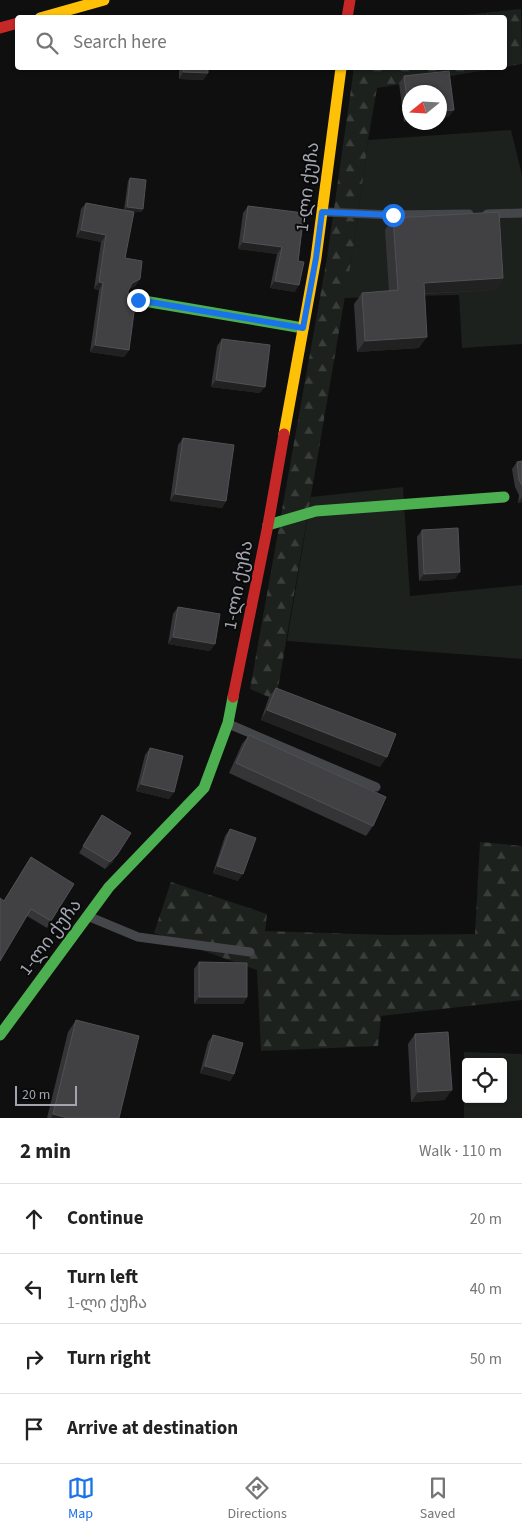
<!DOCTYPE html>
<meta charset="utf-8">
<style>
:root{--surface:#fff;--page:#f2f2f2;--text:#222;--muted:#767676;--line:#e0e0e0;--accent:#1a73e8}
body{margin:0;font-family:"Source Sans 3","Noto Sans Georgian",sans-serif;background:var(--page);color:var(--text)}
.controls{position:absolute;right:15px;bottom:15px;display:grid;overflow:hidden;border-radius:5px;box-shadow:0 1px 4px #0004}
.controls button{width:45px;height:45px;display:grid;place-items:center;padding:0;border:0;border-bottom:1px solid var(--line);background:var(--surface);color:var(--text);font:25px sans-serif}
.compass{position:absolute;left:402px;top:85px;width:45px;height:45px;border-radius:50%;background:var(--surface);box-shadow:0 1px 4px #0004;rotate:252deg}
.scale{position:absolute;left:15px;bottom:12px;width:62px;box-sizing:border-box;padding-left:5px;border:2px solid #a2a5b0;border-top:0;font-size:14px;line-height:18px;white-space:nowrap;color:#a2a5b0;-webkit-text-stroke:4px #0a0a0b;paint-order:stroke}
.stop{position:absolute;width:15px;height:15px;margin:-11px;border:4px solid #1a73e8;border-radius:50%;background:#fff}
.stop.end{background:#1a73e8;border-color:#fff;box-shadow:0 1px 5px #0008}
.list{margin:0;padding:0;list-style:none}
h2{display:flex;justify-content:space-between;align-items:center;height:65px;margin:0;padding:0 20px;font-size:21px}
h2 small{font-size:16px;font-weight:400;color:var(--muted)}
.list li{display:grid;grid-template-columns:32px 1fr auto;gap:15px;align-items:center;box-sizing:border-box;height:70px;padding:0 20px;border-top:1px solid var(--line)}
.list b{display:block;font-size:19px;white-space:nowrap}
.list p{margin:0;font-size:16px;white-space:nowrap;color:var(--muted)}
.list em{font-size:16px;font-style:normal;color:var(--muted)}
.icon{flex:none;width:28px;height:28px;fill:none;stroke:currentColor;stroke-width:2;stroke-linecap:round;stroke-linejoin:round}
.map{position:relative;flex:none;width:522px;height:1118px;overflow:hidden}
.search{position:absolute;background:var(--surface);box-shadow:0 1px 4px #0004;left:15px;right:15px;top:15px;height:55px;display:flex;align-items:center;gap:12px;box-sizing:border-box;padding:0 18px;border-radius:5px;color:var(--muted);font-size:19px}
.sheet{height:345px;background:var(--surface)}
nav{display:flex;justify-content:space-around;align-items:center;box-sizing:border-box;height:70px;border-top:1px solid var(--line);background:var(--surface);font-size:14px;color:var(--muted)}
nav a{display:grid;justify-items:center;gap:2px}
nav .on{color:var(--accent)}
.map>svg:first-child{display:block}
</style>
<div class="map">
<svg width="522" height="1118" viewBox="0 0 522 1118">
<defs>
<pattern id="forest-firs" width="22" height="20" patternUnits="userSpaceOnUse" patternTransform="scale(1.25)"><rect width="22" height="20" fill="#1c211d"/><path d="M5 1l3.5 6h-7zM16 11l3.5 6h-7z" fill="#3a3e3b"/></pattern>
</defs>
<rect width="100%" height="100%" fill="#0f0f10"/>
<g fill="#1c211d" fill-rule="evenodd">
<path d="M511,130L522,175V344L462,348L459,295L344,298L356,232L368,140Z"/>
<path d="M403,487L410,596L522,585V659L287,641L311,497Z"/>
<path d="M464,1052L522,1054V1118H464ZM466,1062H503V1099H466Z"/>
</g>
<g fill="url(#forest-firs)">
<path d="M521,9L522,64L505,67L504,18L444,17Z"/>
<path d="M354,68H499L377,88L368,140L356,232L276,700L250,689L327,258Z"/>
<path d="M480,842L522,846V1000L381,1016L378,1046L261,1051L257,970L154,933L171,882L267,914L265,931L388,935L475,934Z"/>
</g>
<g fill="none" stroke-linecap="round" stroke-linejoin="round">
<g stroke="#45464a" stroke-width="9">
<path d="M325,212L393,215L469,214"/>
<path d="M487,214L522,213"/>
<path d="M231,725L376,787"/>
<path d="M90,917L138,937L250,952"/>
</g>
<g stroke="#4caf50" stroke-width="11">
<path d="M138,300L303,328"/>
<path d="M268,525L316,511L504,497"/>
<path d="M0,1035L109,887L204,788L228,723L233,697"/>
</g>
<g stroke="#ffc107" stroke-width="11">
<path d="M40,18L104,0"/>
<path d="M284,434L316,258L341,68"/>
</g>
<g stroke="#c62828" stroke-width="11">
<path d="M347,18L350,0"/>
<path d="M0,28L18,23"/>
<path d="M233,697L268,525L284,434"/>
</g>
</g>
<g fill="#353537">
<path d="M179,68H208V73L203,80L179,79Z"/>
<path d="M404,76L449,117L410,92V121L404,122L399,83Z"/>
<path d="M130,178L143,209L141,212L132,211L125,258L140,279L135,286L129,289L128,291L129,350L124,357L90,352L99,290L94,289L101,242L76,237L81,209L86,203L124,210L128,181Z"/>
<path d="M248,206L304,213L295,292L270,288L277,254L238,249L243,213Z"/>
<path d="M393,218L503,278L495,290L425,294L419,348L357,352L354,304L362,293L389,291L385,230Z"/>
<path d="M222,339L260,393L211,387L217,346Z"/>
<path d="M183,438L226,501L222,508L170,501L178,445Z"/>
<path d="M522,461V502L518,503L519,495L515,487L512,469L517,462Z"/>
<path d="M422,530L455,579L419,581L417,537Z"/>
<path d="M178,607L210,651L168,644L173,614Z"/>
<path d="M276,688L380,767L261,720L269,697Z"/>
<path d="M249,735L373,826L366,836L229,773L242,744Z"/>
<path d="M150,748L174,792L169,799L136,791L145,755Z"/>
<path d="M102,815L113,862L105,869L79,853Z"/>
<path d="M230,829L238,881L213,873L225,836Z"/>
<path d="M31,857L51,921L47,928L27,916L4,901Z"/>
<path d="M199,962L247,997L243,1004H194V969Z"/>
<path d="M76,1020L119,1118H47L68,1032Z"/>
<path d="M415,1034L445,1100L411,1102L408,1044Z"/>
<path d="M213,1035L234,1074L230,1081L200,1073L208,1042Z"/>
</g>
<g fill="#212122">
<path d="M183,72L208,73L203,80L179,79Z"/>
<path d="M454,110L449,117L440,118V111Z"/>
<path d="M409,115L410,121L404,122Z"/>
<path d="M127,207L143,209L141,212L124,210Z"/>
<path d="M81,230L106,235L101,242L76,237Z"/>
<path d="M243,242L282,247L277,254L238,249Z"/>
<path d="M503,278L495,290L416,294L424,283Z"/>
<path d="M140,279L135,286L127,290L132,283Z"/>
<path d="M275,281L299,285L295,292L270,288Z"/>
<path d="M99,282L103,283L99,290L94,289Z"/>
<path d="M427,337L419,348L357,352L365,341Z"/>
<path d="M95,345L129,350L124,357L90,352Z"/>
<path d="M216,380L265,387L260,393L211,387Z"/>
<path d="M175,494L226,501L222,508L170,501Z"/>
<path d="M522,497V502L518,503Z"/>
<path d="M460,572L455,579L419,581L424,574Z"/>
<path d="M173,637L215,644L210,651L168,644Z"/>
<path d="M267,710L387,757L380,767L261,720Z"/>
<path d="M141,784L174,792L169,799L136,791Z"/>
<path d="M117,855L113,862L105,869L110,862Z"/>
<path d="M217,866L243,874L238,881L213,873Z"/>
<path d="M199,997H247L243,1004H194Z"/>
<path d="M205,1066L234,1074L230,1081L200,1073Z"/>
<path d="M452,1090L445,1100L411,1102L418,1092Z"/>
<path d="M53,1114L68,1118H51Z"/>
</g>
<g fill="#414144" stroke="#505155">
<path d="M184,68H208V73L183,72Z"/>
<path d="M449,71L454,110L440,111V92H410L409,115L404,76Z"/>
<path d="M130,178L146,180L143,209L127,207Z"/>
<path d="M86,203L134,212L125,258L142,261L140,279L132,283L128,291L129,299L135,305L129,350L95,345L103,283L99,282L106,235L81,230Z"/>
<path d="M248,206L304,213L298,261L304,262L299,285L275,281L282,247L243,242Z"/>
<path d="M499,212L503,278L424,283L427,337L365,341L362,293L398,290L393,218Z"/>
<path d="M222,339L270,345L265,387L216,380Z"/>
<path d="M183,438L234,445L226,501L175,494Z"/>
<path d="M522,461V485L519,480L517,462Z"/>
<path d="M458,528L460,572L424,574L422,530Z"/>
<path d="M178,607L220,614L215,644L173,637Z"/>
<path d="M276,688L396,734L387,757L267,710Z"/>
<path d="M249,735L386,797L373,826L236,763Z"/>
<path d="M150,748L183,756L174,792L141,784Z"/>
<path d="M102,815L131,833L117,855L110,862L83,846Z"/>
<path d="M230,829L256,838L243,874L217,866Z"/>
<path d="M31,857L74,884L51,921L31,909L0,961V898L4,901Z"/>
<path d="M199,962L247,963V997H199Z"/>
<path d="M76,1020L139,1036L119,1118H68L53,1114Z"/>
<path d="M448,1032L452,1090L418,1092L415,1034Z"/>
<path d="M213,1035L243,1043L234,1074L205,1066Z"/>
</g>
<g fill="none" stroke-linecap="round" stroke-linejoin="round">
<path stroke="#1a73e8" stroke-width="6" d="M138,300L303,328L316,258L322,212L393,215"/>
</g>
<g text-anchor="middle" stroke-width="4" stroke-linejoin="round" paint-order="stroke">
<g font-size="18" fill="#a2a5b0" stroke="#0a0a0b">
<text transform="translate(307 187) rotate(-83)" y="6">1-ლი ქუჩა</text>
<text transform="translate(238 585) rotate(-79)" y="6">1-ლი ქუჩა</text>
<text transform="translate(50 937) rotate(-53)" y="6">1-ლი ქუჩა</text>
</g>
</g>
</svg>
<div class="controls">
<button><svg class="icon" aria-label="locate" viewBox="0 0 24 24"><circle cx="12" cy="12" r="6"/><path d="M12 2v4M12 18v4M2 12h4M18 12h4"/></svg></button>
</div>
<svg class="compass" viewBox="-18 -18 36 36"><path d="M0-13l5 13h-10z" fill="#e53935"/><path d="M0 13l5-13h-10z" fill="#767676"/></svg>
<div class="scale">20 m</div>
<div class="stop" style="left:393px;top:215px"></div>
<div class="stop end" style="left:138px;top:300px"></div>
<div class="search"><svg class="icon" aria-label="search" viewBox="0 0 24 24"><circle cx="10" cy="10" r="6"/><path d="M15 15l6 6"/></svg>Search here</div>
</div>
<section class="sheet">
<h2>2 min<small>Walk · 110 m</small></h2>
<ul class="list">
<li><svg class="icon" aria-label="ahead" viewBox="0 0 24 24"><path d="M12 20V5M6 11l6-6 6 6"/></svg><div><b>Continue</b></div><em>20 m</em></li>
<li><svg class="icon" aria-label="left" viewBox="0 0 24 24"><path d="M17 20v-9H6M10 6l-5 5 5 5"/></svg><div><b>Turn left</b><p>1-ლი ქუჩა</p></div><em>40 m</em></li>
<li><svg class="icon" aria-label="right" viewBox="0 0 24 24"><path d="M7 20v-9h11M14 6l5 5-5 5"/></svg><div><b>Turn right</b></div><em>50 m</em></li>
<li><svg class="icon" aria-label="arrive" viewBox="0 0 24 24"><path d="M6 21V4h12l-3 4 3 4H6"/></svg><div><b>Arrive at destination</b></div></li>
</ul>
</section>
<nav>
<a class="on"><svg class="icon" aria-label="map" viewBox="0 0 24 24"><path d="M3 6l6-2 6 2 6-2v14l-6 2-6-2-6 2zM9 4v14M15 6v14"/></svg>Map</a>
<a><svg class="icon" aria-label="directions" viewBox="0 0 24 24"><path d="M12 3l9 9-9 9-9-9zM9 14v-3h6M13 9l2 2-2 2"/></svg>Directions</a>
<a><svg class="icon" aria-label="saved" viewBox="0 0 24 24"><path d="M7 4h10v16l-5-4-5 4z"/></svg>Saved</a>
</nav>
